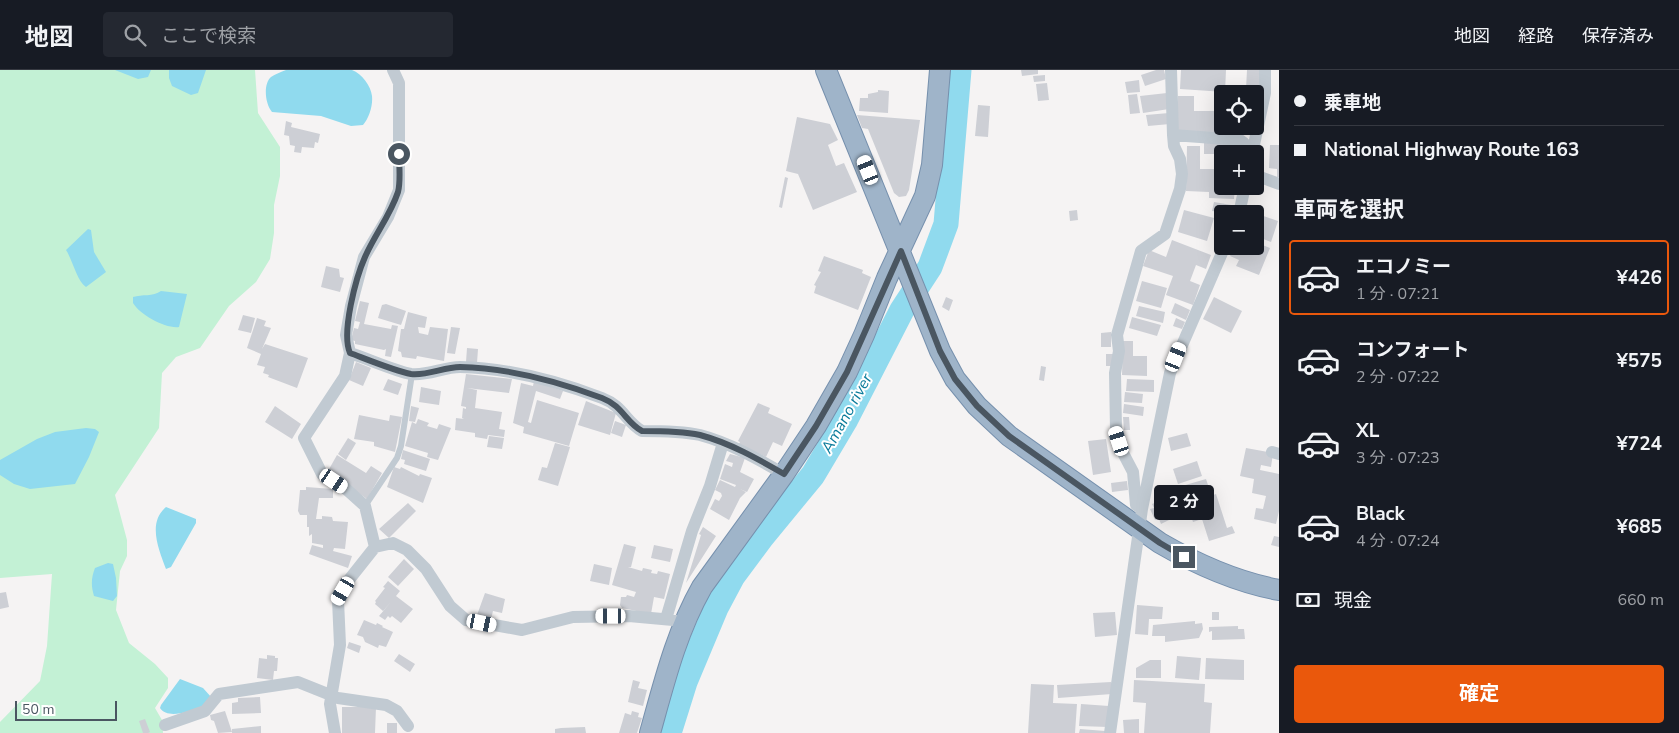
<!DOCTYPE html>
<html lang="ja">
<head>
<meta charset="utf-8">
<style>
  :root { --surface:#171b24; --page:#242831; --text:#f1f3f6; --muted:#9ea1a6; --line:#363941; --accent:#ea580c }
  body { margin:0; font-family:"Nunito Sans","Noto Sans JP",sans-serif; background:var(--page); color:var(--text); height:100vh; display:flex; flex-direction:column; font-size:19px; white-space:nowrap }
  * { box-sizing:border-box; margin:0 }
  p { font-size:16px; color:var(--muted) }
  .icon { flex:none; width:28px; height:28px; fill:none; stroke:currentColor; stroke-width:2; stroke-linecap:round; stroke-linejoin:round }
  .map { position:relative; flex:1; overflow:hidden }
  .panel { display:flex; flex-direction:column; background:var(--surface); width:400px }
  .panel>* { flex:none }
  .top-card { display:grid; align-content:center; height:110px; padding:0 15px; background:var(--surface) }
  .fabs { position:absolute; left:1214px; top:15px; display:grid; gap:10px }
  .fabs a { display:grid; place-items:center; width:50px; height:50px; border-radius:5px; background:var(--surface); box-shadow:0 5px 20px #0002; font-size:25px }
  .scale { position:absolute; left:15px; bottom:12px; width:102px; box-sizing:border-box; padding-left:5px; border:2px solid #4a5661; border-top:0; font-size:14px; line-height:18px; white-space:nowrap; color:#4a5661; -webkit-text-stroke:4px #fff; paint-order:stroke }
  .end { position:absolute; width:22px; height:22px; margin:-11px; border:6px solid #4a5661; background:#fff; box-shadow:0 0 0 2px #fff }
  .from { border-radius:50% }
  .bubble { position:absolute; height:35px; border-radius:5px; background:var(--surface); box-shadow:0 5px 20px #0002; font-size:16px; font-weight:700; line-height:35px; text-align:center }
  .car { position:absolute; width:15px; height:30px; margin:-15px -8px; border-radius:6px; box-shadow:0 0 4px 1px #0007; background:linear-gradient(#fff 24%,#345 0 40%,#fff 0 76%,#345 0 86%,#fff 0) }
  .top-card b { display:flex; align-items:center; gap:18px; height:48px; font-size:19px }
  .top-card b+b { border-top:1px solid var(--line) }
  .top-card i { width:12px; height:12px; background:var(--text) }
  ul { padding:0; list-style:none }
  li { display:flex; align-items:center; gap:15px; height:75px; margin:0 10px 8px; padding:0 5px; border:2px solid transparent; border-radius:5px }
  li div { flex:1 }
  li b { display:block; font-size:19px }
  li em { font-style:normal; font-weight:700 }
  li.active { border-color:var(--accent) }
  li>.icon { width:45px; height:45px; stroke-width:1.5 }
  h2 { padding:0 15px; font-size:22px; line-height:60px }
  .pay { display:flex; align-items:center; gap:12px; height:55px; padding:0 15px; font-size:19px }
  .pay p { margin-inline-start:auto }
  .button { display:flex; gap:10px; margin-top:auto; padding:10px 15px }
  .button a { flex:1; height:58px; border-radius:5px; background:var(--accent); color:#fff; font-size:20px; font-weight:700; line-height:58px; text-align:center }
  header { display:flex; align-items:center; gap:30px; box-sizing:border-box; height:70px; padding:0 25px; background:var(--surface); border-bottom:1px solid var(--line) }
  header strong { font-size:24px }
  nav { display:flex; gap:28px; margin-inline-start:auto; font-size:18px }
  .search { width:350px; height:45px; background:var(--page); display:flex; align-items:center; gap:12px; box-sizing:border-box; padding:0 18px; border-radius:5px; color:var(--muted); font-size:19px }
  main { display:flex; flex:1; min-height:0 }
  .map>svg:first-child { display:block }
  .green { fill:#c3f1d5 }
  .water { fill:#90daee }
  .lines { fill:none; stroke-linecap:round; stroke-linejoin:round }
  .river { stroke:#90daee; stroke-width:25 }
  .building { fill:#cdcfd5 }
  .trunk-casing { stroke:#7690ad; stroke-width:22 }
  .service { stroke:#c1cad2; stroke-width:6 }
  .minor { stroke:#c1cad2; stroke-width:12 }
  .trunk { stroke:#9fb4c9; stroke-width:20 }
  .route { stroke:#4a5661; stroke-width:6 }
  .labels { text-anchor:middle; stroke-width:4; stroke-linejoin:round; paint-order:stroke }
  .water-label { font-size:16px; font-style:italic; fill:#0c7c9b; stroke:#fff }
</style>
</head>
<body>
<header>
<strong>地図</strong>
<div class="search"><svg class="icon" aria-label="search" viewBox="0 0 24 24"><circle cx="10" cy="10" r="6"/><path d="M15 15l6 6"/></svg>ここで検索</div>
<nav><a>地図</a><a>経路</a><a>保存済み</a></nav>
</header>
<main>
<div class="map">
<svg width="1279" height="663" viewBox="0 0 1279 663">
  <rect width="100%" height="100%" fill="#f5f3f3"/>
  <path class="green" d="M0,0H255L258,43L280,77V106L274,135V163L270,189L256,212L229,236L200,278L176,287L162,303L159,358L115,425L127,470V486L120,501L116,540L129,573L155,594L168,608V618L155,638L162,650L163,663H0V652L40,611L47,576L52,504L0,508Z"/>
  <path class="water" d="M115,0H151L148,7L138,9Z
    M169,0H206L198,23L191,25L172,16L169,8Z
    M286,0C298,0 343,0 352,0C362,4 371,16 372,26C373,36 369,48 363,55L351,56L321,46L272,42C265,34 263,14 271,7C275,4 281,2 286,0Z
    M88,159L91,160L94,182L106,202L86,217C77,211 73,191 66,180Z
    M161,221L187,224L179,257C166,259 140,245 133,233V227C142,224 153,227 161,221Z
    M86,358L95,359L99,362L89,387L75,414L30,419L14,414L0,405V390L37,369L55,362Z
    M166,437L196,449V453L171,497L166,499C159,480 147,453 166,437Z
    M108,493L113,494L116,508L117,526L113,531L94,526C91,516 91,508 95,498Z
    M180,609L203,618L212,628C208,631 204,636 199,638C188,642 167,649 160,638L161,635Z"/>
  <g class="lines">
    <path class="river" d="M669,663L685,612L716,538L733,506L762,467L813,405L845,351L902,240L930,197L946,154L959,0"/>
  </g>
  <path class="building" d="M1021,0H1038V4L1022,6Z
    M1156,0H1164L1166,9L1145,16L1141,5Z
    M1181,0H1226L1225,22L1180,19Z
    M1247,0H1261L1260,20L1246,19Z
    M1045,5V11L1034,12L1033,6Z
    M1139,10L1140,22L1127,23L1125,12Z
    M1047,13L1049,30L1038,31L1036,14Z
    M878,20L889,21L888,43L859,41L860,28H868V24L878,22Z
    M1167,23L1169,39L1143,43L1140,26Z
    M1137,24L1140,43L1130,44L1128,25Z
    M1178,26H1194V41H1222V56H1245V64L1178,62Z
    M978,35L990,36L988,67L975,66Z
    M1169,43L1170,54L1148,56L1146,45Z
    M857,45L920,50L909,120L906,126L899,127L894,123L868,59L862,58Z
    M797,47L830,54L838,70L828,75L836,96L844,93L857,122L813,140L798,104L786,101Z
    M286,51L292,53L291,57L320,64L318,73L315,72L314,78L302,77L301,83L294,82L295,76L290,75L289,66L284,65Z
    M1204,72H1232V84H1204Z
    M1270,75H1279V107H1277V99L1269,98Z
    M1187,76H1200V99H1222V116H1235L1234,129L1209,128V122L1186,121Z
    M785,107L788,108L782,138L779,137Z
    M1214,132L1237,136L1235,144L1212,141Z
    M1077,140L1078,150L1070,151L1069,141Z
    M1184,140L1214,148L1207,171L1178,162Z
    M1255,143L1278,151L1271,172L1258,167L1260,159L1255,157Z
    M1172,170L1211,185L1206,199L1196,195L1190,211L1200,215L1193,235L1166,225L1173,206L1143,196L1149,180L1166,187Z
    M1255,172L1270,178L1259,205L1236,196L1239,190L1230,186L1235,176H1255Z
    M824,186L863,200L862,203L871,207L858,240L814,223L816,216L814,215L821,202L818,201Z
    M326,196L339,199L340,207L344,208L340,222L321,217Z
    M1142,211L1167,218L1161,238L1136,231Z
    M946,227L953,230L949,241L942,237Z
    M1214,227L1242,241L1231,263L1203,249Z
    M360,231L369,233L364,254L391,259L392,255L398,256L391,287L385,286L386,279L384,280L355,274V271L351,270L354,258L358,259L360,252L355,251Z
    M1175,233L1190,240L1186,250L1171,243Z
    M386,234L406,241L401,255L378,248L382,235Z
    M1139,236L1165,242L1163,253L1136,246Z
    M408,242L427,247L425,258L418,257L419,263L428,265L430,257L448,259L444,291L417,286L416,289L402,287L401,282L398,281L401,259H404Z
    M243,245L255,248L251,263L238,260Z
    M1132,247L1161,255L1157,266L1129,258Z
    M257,248L266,251L264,256L271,258L262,279L265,274L308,288L297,318L268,307L269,305L263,303L265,297L257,295L261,284L247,278Z
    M1176,248L1185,252L1182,259L1173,256Z
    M451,257L460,258L455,284L447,283Z
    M1111,262V277H1101V263Z
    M1123,271H1133V286H1147V306L1122,305Z
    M467,278L478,279L477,293L466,292Z
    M1106,284H1114V296H1106Z
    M356,292L371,298L363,316L349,310Z
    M1041,296L1046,297L1044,311L1039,310Z
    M466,304L512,309L509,323L467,318L477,320L475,338L502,342L499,359L505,360L504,367L488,365L487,369L475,367V363L455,360L456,348L464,349L462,348L463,338L466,339V337L461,336Z
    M388,309L402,314L398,325L383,320Z
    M1127,309L1154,310V322L1126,321Z
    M534,311L563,321L560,329L536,321L528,352L531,353L537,330L579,343L569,376L523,363L524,357L513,353L521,313L533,316Z
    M421,317L441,321L439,335L419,332Z
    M1125,322L1143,324L1142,333L1124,332Z
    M586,331L616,343L610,365L578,355Z
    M758,333L770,338L768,343L792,354L782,376L773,372L766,387L739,374L740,372L738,371Z
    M1124,334L1144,337L1143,346L1123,343Z
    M275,336L301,354L292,369L265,352Z
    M411,336L419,338L415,352L409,351Z
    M359,345L389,351L390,345L402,347L395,382L374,376V372L354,369Z
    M1123,347H1129L1130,360H1124Z
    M418,349L429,353L427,356L437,359L439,354L451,358L438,390L427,387L428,383L405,376L412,352L416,354Z
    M615,351L626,355L622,367L611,363Z
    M1187,363L1191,376L1171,381L1168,368Z
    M489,366L504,368L502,379L487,377Z
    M348,368L356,373L346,390L338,384Z
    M1106,369L1111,402L1093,405L1088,371Z
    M555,373L570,377L558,416L538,410L542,397L547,398Z
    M1246,378L1273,383L1271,397L1261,395L1260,400L1279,404V441L1276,454L1254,449L1256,438L1263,439L1266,426L1252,423L1254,409L1240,406Z
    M403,380L430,389L426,401L404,394L405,390L401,389Z
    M730,384L745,388L740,402L754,409L747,422L740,419L746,422L740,428L729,450L710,439L715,429L719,431L722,426L721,423L715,420L720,410L735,417L736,415L720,409L725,394L732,397L733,393L726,391Z
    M337,385L366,403L371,396L382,403L367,429L328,401Z
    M1197,391L1202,406L1178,414L1173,399Z
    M394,397L400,399L401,397L419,406L420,404L432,408L423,433L387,417Z
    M1206,409L1209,418L1185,426L1182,416Z
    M1127,411L1128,420L1112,422L1111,413Z
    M306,417L333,419V428H319L316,449H322V446L332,447L333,451L348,452L345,479L334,478L333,481L352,486L348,498L309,484L312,475L323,478V475L312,473V464L309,466V457H307V445H300L298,441L300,420H306Z
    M1216,424L1227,458L1232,456L1235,463L1209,471L1202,449L1193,452L1189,440L1197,438L1195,431Z
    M1164,429L1173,448L1161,454L1159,449L1155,450L1150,439L1154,438L1152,434Z
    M408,433L416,441L389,468L379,459Z
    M703,457L716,466L686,513L701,465L699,464Z
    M1274,466L1279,467V477L1271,475Z
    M624,474L636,477L631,497H628L642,501L643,498L652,500L651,503L657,504L658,501L670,504L664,529L654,527L651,544L622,538L620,535L621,527H626L627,525L634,527L636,522L612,515Z
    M654,475L673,479L670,492L651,488Z
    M404,489L414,499L398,516L388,507Z
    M594,494L612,498L609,515L590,511Z
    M388,511L400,521L396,526L413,539L401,553L392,546L390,548L388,546L385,550L379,546L391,532L383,541L375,534L376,532L375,531L385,518L383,517Z
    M6,522L9,537L0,539V523Z
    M485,523L505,529L502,543L493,541L491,549L477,545Z
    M1137,535L1163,537L1162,549H1149L1148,565L1135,564Z
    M1115,542L1117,565L1095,567L1093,543Z
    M1212,542H1219V550H1212Z
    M364,550L376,555L377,553L383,556L382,557L393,562L386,577L379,575L378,578L365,572L363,567L357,565Z
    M1195,551V554L1202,553L1203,559L1199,568L1165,572V566H1152L1153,555Z
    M1238,556V559H1244L1245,569L1212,570V561L1209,562V557Z
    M349,572L361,576L359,583L347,578Z
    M399,584L415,594L410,602L394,591Z
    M267,585L275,586V588H278L277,601H274L273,610L257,608L259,588L267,589Z
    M1177,586L1201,588L1199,610L1175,608Z
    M1206,588L1244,590V610L1205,609Z
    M1150,590H1161V608H1136V598Z
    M633,610L640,612L638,618L647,620L643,636L628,632Z
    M1134,610L1205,614L1204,632L1212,633L1210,663H1144L1146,633L1133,632Z
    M1111,612L1112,624L1058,628L1057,615Z
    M1031,614L1054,615L1053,633L1077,634L1075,663H1028Z
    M260,627L261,643L232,644V633L238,632V628Z
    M1081,634L1109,636L1108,657L1079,656Z
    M342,637H376L375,663H342Z
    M225,641L232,662L218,663L214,651L211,650L210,645Z
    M632,641L639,643L638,647L642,648L637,663H619L625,643L631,645Z
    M145,649L150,662L148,663H143L139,651Z
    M1139,649V663H1124L1123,650Z
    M387,653H397V663H387Z
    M261,656V663H232V659Z
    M585,657L586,663H555V659L561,658Z
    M1080,659L1105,661V663H1079Z"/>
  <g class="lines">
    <defs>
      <path id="trunk" d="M826,0L940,281L955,309L977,336L1009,366L1160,473C1198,495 1236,512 1279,520
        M650,663C664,613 676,563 702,517L784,404L816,356L847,302L864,265L887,208L925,126L932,95L940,0"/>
    </defs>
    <use href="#trunk" class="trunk-casing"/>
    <path class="service" d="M365,436L397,388L401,376L412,304"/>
    <path class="minor" d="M1173,65L1240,70L1244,73V84
      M1252,84L1265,23V0
      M1255,105L1279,114
      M1239,144L1245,116
      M350,283C366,288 395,301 411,304C427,306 444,297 460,297C508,298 557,311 602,328C623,336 626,352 642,361C661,361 681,361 700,365C730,373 758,389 784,404
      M1272,382L1279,384
      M1142,439L1136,435L1133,402L1122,381L1116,360L1115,303L1119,281L1117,265L1141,181L1165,164L1180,119L1182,104L1180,89L1174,76L1173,65L1171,0
      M375,477L365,436L345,418L322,404L304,368L345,306L350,283L346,265L351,236L364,187L388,147L399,120V13L393,0
      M666,549L692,461L710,416L723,373
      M165,655L205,641L219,624L298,612L338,628L386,635L397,641L408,656
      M335,663L330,634L340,575L338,530L348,511L375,477L393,473L407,480L426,499L450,536L466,550L522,560L573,547L629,546L684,551
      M1110,663L1142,439L1170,303L1225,176"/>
    <use href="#trunk" class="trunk"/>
  </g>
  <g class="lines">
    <path class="route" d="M399,84C399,96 401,111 398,122C390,146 375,164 365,187C356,207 341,263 350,283C366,289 395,301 411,304C427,306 444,297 460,297C508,298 557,311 602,328C623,336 626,353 642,361C661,361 681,361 700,365C730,373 758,389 784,404L816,356L847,302L901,181L940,281L955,309L977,336L1009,366L1160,473L1184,487"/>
  </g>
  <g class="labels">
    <g class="water-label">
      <text transform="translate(846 343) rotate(-61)" y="6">Amano river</text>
    </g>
  </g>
</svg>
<div class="fabs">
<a><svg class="icon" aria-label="locate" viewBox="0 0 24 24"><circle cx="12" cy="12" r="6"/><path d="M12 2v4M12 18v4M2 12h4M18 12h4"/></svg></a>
<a>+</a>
<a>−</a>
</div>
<div class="scale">50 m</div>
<i class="end from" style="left:399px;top:84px"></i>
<i class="end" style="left:1184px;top:487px"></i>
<div class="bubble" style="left:1154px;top:415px;width:60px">2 分</div>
<i class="car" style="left:868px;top:100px;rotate:338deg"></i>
<i class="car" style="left:1176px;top:287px;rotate:22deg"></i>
<i class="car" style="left:1119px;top:371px;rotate:342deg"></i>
<i class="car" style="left:334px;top:411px;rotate:124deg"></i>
<i class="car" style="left:343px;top:521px;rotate:210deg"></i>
<i class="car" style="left:611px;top:546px;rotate:270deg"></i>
<i class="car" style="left:482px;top:553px;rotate:102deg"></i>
</div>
<section class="panel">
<div class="top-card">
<b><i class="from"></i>乗車地</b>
<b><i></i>National Highway Route 163</b>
</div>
<h2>車両を選択</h2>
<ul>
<li class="active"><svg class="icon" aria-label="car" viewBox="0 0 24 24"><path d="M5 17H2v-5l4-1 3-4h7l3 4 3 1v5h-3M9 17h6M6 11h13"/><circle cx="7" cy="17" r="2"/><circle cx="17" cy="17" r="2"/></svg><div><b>エコノミー</b><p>1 分 · 07:21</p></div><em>¥426</em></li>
<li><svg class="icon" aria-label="car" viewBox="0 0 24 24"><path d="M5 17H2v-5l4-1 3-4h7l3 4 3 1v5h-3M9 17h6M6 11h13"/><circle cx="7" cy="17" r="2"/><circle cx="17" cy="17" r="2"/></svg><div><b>コンフォート</b><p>2 分 · 07:22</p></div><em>¥575</em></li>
<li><svg class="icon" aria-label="car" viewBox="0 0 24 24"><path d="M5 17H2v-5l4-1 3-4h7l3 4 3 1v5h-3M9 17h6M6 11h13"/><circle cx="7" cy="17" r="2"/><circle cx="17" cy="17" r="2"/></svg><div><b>XL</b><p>3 分 · 07:23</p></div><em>¥724</em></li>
<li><svg class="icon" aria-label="car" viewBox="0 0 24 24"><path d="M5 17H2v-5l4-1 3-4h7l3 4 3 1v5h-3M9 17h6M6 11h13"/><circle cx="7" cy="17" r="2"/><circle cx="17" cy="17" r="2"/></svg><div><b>Black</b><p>4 分 · 07:24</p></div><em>¥685</em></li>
</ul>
<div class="pay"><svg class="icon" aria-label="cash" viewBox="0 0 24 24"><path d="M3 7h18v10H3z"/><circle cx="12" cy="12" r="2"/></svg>現金<p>660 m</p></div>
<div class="button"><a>確定</a></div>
</section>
</main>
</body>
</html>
